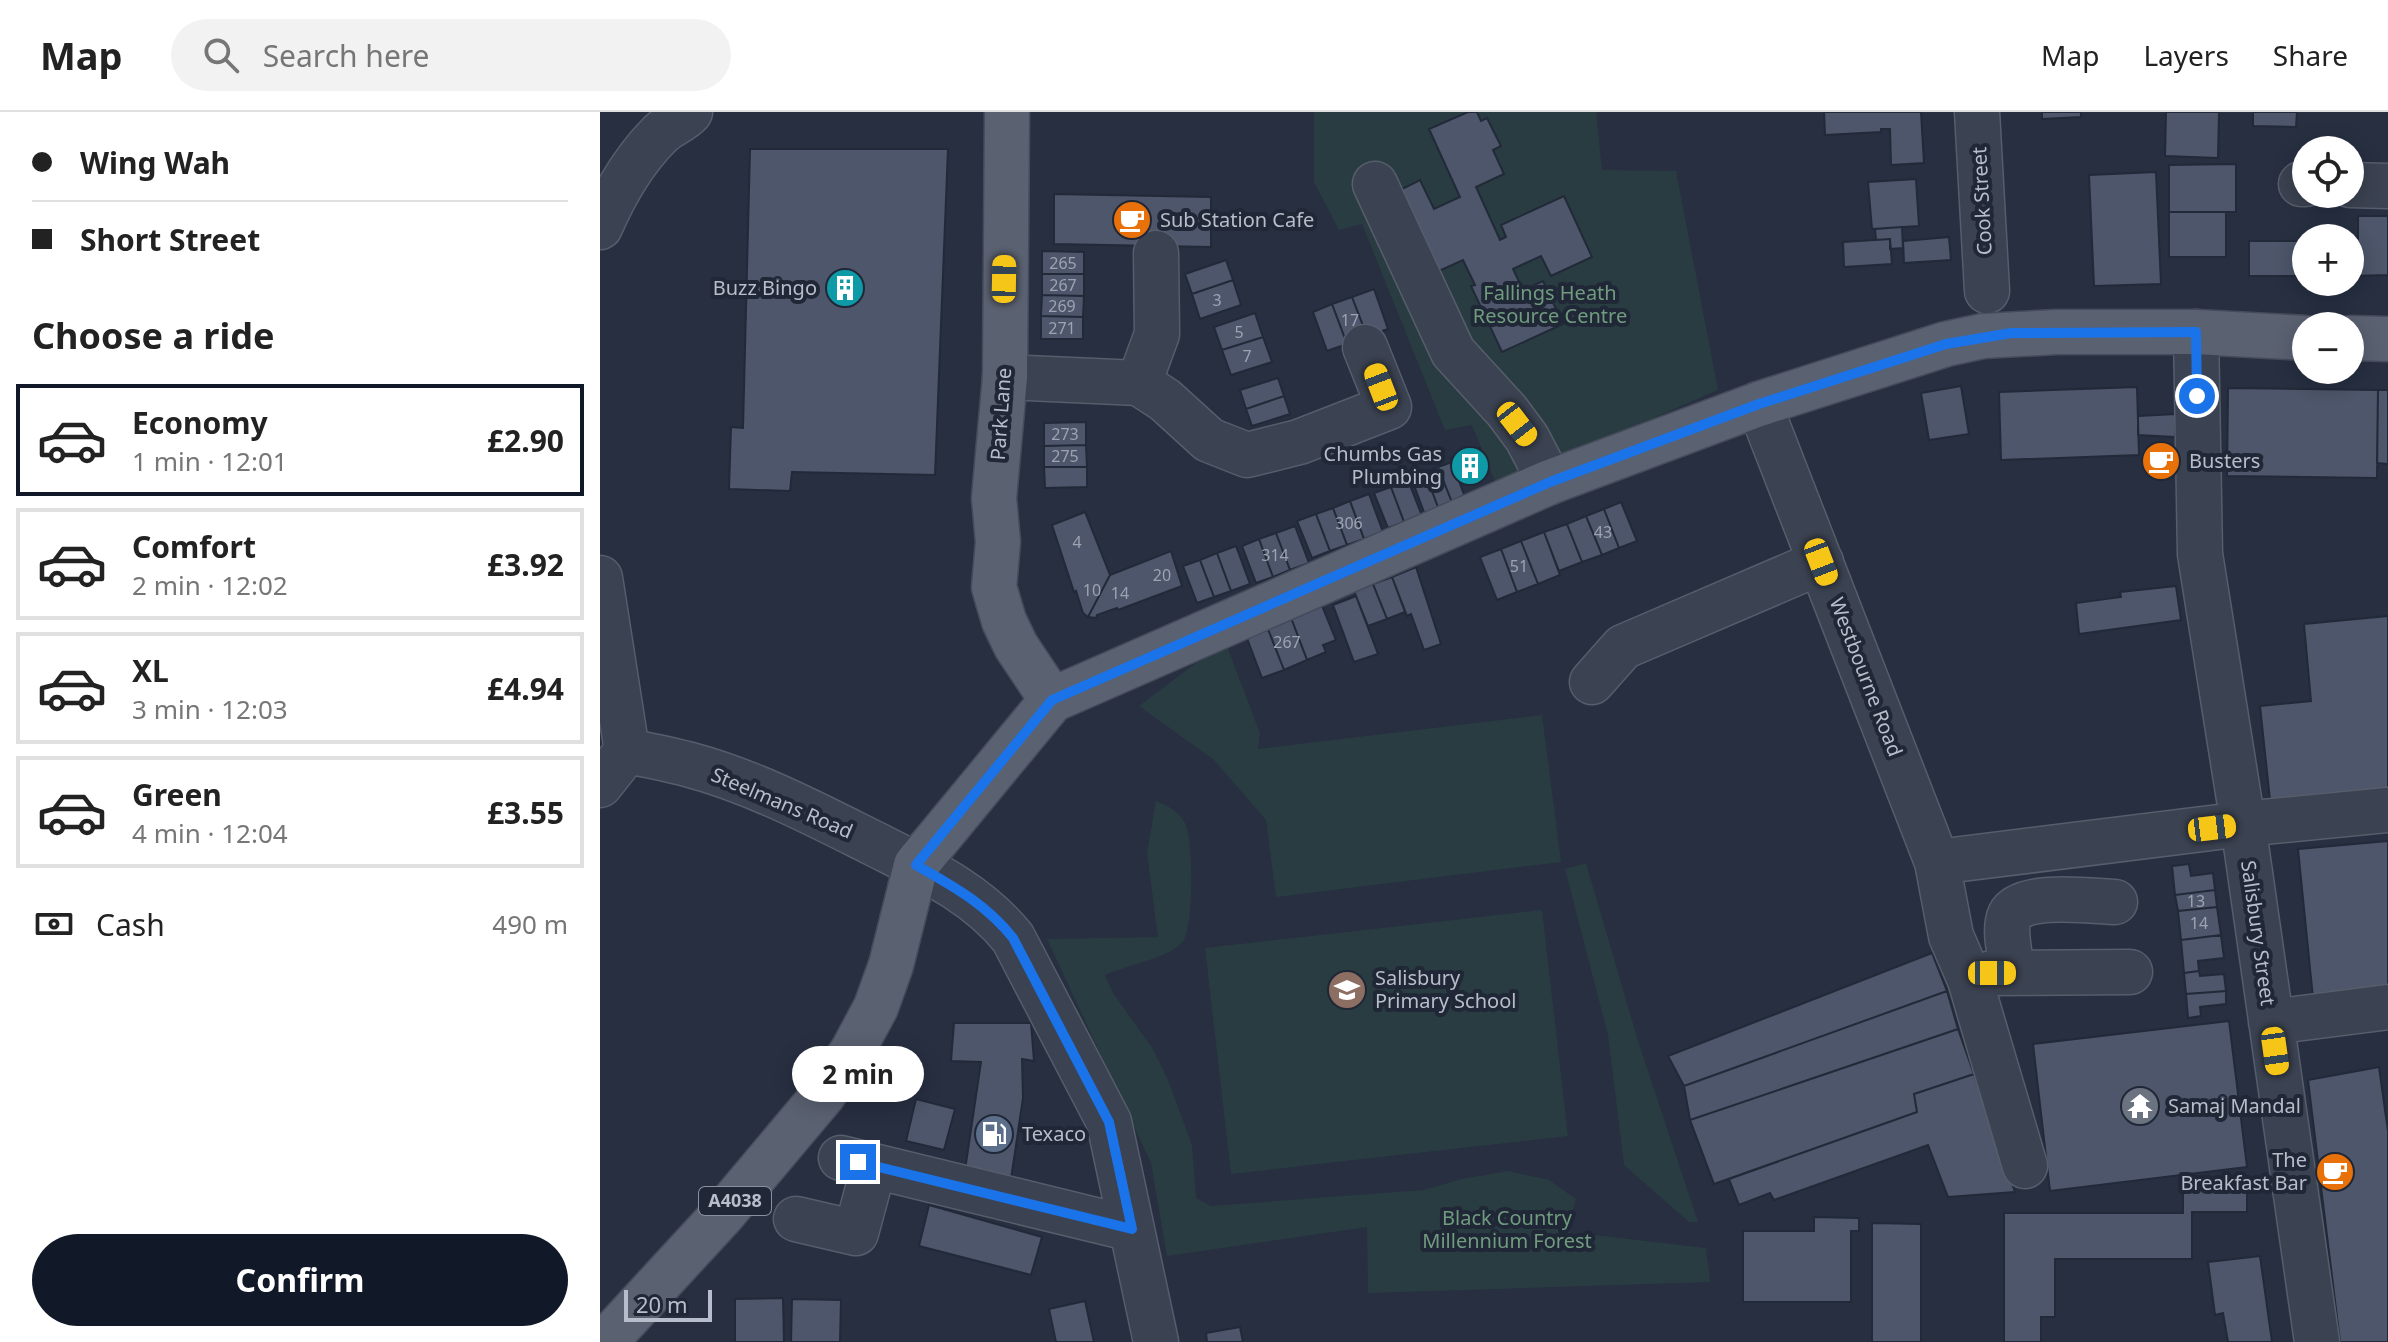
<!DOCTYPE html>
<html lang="en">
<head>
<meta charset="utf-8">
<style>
  :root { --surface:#fff; --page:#f2f2f2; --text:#222; --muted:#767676; --line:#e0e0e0; --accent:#111827 }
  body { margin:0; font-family:"Noto Sans",sans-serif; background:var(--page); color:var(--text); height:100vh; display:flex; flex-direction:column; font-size:30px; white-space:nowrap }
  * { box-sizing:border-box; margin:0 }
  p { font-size:26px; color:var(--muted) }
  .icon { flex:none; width:44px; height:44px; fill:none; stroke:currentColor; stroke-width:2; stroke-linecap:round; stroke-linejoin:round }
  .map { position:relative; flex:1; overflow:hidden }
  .side { display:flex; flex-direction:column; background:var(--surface); width:600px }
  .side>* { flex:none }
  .banner { display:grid; align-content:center; height:176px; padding:0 32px; background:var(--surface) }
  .controls { position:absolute; left:1692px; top:24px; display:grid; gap:16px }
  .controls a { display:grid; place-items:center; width:72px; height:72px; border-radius:50%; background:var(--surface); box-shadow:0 4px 20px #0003; font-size:40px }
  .scale { position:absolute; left:24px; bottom:20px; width:88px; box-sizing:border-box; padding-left:8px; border:4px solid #b8bdcb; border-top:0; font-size:22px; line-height:28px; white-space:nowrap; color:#b8bdcb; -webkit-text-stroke:6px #202736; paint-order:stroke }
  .end { position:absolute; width:36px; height:36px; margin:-18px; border:10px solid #1a73e8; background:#fff; box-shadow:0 0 0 4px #fff }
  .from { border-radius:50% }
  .bubble { position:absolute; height:56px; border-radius:28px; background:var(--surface); box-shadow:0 4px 20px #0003; font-size:26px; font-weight:700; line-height:56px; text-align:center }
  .car { position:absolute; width:24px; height:48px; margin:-24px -12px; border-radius:10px; box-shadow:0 0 6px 2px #0007; background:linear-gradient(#f5c518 24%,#345 0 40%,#f5c518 0 76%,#345 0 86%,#f5c518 0) }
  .banner b { display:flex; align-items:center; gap:28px; height:76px; font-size:30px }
  .banner b+b { border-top:2px solid var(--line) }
  .banner i { width:20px; height:20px; background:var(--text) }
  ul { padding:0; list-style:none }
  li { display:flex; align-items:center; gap:24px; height:112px; margin:0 16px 12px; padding:0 16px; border:4px solid var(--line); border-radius:0px }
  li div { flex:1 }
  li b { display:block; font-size:30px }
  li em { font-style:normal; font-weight:700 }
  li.active { border-color:var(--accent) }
  li>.icon { width:72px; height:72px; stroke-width:1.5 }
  h2 { padding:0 32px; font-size:36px; line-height:96px }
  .pay { display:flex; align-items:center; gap:20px; height:88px; padding:0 32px; font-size:30px }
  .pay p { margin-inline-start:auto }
  .primary-button { display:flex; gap:16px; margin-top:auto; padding:16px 32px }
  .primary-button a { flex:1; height:92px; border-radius:48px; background:var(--accent); color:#fff; font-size:32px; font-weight:700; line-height:92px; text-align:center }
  header { display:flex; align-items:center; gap:48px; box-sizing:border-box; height:112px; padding:0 40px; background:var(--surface); border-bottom:2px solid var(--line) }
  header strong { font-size:38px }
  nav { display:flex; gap:44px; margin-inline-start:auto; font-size:28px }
  .search { width:560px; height:72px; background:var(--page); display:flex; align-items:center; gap:20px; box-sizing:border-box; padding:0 28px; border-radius:44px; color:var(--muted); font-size:30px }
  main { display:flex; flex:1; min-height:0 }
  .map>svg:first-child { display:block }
  .green { fill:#293c42 }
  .building { fill:#4d566a; stroke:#222938; stroke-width:2 }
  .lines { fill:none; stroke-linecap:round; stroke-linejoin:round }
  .minor-casing { stroke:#565d6b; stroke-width:47 }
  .major-casing { stroke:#454b5a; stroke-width:47 }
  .minor { stroke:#3b4251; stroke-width:44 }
  .major { stroke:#5a6171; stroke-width:44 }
  .route { stroke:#1a73e8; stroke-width:10 }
  .labels { text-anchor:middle; stroke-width:8; stroke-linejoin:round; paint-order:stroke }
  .number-label { font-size:16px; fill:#9da3b3 }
  .shield { fill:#202736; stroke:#8a909e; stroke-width:2 }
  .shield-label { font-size:18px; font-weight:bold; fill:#b8bdcb }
  .street-label { font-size:20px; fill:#b8bdcb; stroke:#202736 }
  .poi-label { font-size:20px; fill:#b8bdcb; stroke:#202736; text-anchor:start }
  .park-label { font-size:20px; fill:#709b7f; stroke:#202736 }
</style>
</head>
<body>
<header>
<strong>Map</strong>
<div class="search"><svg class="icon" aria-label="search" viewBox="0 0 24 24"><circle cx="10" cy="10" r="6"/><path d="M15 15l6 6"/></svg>Search here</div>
<nav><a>Map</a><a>Layers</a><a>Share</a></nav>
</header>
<main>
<section class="side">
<div class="banner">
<b><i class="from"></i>Wing Wah</b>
<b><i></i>Short Street</b>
</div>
<h2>Choose a ride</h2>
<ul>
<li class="active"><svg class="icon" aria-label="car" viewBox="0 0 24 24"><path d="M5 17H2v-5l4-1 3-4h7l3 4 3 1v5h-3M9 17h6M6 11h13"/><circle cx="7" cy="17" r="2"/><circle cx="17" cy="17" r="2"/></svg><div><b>Economy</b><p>1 min · 12:01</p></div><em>£2.90</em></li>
<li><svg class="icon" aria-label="car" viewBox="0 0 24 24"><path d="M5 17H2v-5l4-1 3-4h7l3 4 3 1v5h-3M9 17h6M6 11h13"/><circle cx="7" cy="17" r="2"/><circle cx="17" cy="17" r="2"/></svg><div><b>Comfort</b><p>2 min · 12:02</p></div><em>£3.92</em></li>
<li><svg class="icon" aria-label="car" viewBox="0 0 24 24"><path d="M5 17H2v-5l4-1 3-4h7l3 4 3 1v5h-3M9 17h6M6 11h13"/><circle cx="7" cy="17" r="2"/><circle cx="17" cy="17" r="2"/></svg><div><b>XL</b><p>3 min · 12:03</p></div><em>£4.94</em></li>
<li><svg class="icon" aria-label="car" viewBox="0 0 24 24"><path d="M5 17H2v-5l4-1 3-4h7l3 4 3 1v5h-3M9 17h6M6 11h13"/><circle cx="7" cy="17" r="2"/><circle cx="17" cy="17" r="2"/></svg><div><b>Green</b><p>4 min · 12:04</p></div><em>£3.55</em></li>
</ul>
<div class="pay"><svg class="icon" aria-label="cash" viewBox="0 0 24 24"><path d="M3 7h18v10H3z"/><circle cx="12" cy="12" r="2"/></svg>Cash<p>490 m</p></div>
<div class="primary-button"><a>Confirm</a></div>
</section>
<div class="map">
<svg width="1788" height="1230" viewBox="0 0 1788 1230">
  <rect width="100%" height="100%" fill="#272f41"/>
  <path class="green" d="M714,0H996L1002,58L1076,59L1118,278L897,374L872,313L845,318L762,112L739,118L714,70Z
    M625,529L660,621L658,637L942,603L961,750L676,785L666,708L614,648L539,594Z
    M556,689C569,694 578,699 585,711C594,728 593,812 584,828C574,845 524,854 505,863L513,881L553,937L568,968L592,1033L596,1086L611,1094L823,1078L862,1067L908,1059L949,1068L976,1087L969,1108L971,1124L994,1123L1106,1136L1110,1170L768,1181L767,1115L567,1144L551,1051L447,827L558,825L547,741Z
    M986,751L1038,929L1098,1110H1089L1024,1053L1008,923L965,757Z
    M942,798L968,1024L631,1062L605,836Z"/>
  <path class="building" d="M868,0H877L881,9L887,6L901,34L893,38L904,62L876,75L900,128L906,125L901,113L964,84L992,145L951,164L941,144L913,157L923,178L943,169L963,212L902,240L871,174L875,173L863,148L830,163L792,82L820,68L834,97L860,85L829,17Z
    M1224,0H1321L1324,51L1291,53L1290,17H1281V20L1225,23Z
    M1442,0H1481V5L1442,7Z
    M1566,0H1619L1618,46L1565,44Z
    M1653,0H1697L1696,15L1653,14Z
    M150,37H348L335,363L192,360L190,379L129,377L131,315L143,316Z
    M1636,52V100H1569V53Z
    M1556,60L1561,172L1494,174L1489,63Z
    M1316,67L1319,114L1272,117L1268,70Z
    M454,82L611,85V135L454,132Z
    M1569,100H1626V145H1569Z
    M1758,104H1788V163L1750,164V128H1758Z
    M1302,115L1303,136L1290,137V127L1276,128L1275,117Z
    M1349,125L1351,148L1304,151L1303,129Z
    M1290,127L1292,152L1244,155L1243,130Z
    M1649,129H1706V164H1649Z
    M442,139L484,140V162H442Z
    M626,148L633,168L592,182L585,162Z
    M442,162H484V184L442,183Z
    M633,168L641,193L600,207L592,182Z
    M774,177L788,217L767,224L752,185Z
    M442,183L484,184L483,205L441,204Z
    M752,185L767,224L747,232L732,192Z
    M732,192L747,232L727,239L713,200Z
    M655,201L663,225L622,238L614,215Z
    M441,204L483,205V227H441Z
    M663,225L672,250L631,263L622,238Z
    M678,266L684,284L646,297L640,278Z
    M1361,274L1369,322L1329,328L1321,281Z
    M1537,275L1539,343L1401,348L1399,280Z
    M1628,276L1778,278L1777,366L1627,364Z
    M1778,278H1788V352L1777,351Z
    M684,284L690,302L652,314L646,297Z
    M1576,302L1575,325L1538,323V304Z
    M486,310V333L444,334V311Z
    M486,333L487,355H444V334Z
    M880,336L888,359L859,369L851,346Z
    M852,350L866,388L853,393L838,355Z
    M444,355H487V375L445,376Z
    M838,355L853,393L839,398L825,360Z
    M825,360L839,398L825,403L811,365Z
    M808,368L822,404L804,410L791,375Z
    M791,375L804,410L788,416L774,381Z
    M769,382L783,420L764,427L750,389Z
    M750,389L764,427L747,433L733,396Z
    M1021,390L1037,429L1019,436L1004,397Z
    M733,396L747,433L730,439L716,402Z
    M1004,397L1019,436L1002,443L986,404Z
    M485,400L510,463L488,505L483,501L476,479L474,480L452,413Z
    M716,402L730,439L712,446L697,409Z
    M986,404L1002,443L982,450L967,412Z
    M967,412L982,450L959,459L944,420Z
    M695,414L709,451L690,458L676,421Z
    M944,420L960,463L938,472L921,429Z
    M676,421L690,458L673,465L659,427Z
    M659,427L673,465L656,471L642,434Z
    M921,429L938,472L917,480L901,437Z
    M636,434L650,472L631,479L617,441Z
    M901,437L917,480L897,488L880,445Z
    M571,439L582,474L518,498L517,496L497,503L496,506L488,505L510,463Z
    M617,441L631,479L614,485L600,448Z
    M600,448L614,485L597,491L583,454Z
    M816,455L841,532L824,538L811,502L807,504L792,465Z
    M792,465L805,500L787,507L773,472Z
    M773,472L787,507L768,514L754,479Z
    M1576,474L1581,508L1479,522L1476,491L1521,485L1520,480Z
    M756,484L778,542L754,550L733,493Z
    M721,491L736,528L723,533L726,540L707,548L690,503Z
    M690,503L707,548L684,558L666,512Z
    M1788,504V696L1672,707L1660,594L1711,589L1704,512Z
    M666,512L684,558L662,566L645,521Z
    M1788,729V879L1713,886L1698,737Z
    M1589,752L1591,764L1613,761L1615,778L1575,783L1572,754Z
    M1615,778L1617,795L1578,799L1575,783Z
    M1617,795L1621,823L1581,828L1578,799Z
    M1621,823L1624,846L1598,849L1599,859L1584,861L1581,828Z
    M1332,841L1347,879L1084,974L1068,944Z
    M1599,859L1600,864L1624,862L1626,879L1586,882L1584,861Z
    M1347,879L1358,917L1090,1008L1084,974Z
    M1626,879V892L1600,895L1601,904L1588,906L1586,882Z
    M1629,909L1647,1055L1450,1079L1433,932Z
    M354,911H431L434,949L422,947L423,986L411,1067L365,1058L381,950L351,949Z
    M1358,917L1374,962L1314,982L1317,1000L1114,1072L1090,1008Z
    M1779,955L1788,1019V1230H1740L1708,968Z
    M1374,962L1415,1080L1348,1085L1328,1033L1174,1088L1170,1081L1139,1093L1129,1067L1317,1000L1314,982Z
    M316,987L355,997L344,1038L306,1029Z
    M1583,1066H1647V1100H1592V1147H1455V1205H1441V1230H1404V1101H1583Z
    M329,1093L442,1125L431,1163L319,1134Z
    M1214,1105L1259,1106V1119H1251V1190H1143V1119H1214Z
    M1272,1111L1321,1112V1230H1272Z
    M1660,1144L1672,1230H1628L1623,1201L1615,1203L1608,1150Z
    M183,1186L184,1230H135V1187Z
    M192,1187L241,1188L240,1230H191Z
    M485,1189L494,1230H456L449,1197Z
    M640,1215L643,1230H607L606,1221Z"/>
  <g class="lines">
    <defs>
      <path id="minor" d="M1377,0L1387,179
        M775,72L853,240L907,299L927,326L950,370
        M1701,72H1706
        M1750,73L1788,74
        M0,115C14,83 34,48 59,23C68,13 81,10 90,0
        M1596,220L1600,442L1643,712L1717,1230
        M405,265L539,271L565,288L609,328L647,343L699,330L789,295L765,235
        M539,271L557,222L556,141
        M1159,292L1337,750L1643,712L1788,698
        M0,466L27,639
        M992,570L1023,535L1221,450
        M27,639C47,643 68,647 87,652C152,669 213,701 273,731C324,757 376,780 413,826L509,1010L556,1230
        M0,673L27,639
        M1337,750L1351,824L1370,868
        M1412,861C1411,844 1403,818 1410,803C1421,780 1492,789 1515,790
        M1671,910L1788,895
        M241,1046L532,1117
        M1425,1054L1370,868L1392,861L1530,860
        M196,1107L256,1121L274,1054"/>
      <path id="major" d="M407,0L405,265L394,386L398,430L394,475L404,509L416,534L452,588
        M1750,226L1788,227
        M5,1230L123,1102L223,983L253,938L276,895L291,853L316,753L452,588L950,370L1159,292L1346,232L1383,224L1457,220H1596L1706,226"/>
    </defs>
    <use href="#minor" class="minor-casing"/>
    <use href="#major" class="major-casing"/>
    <use href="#minor" class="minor"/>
    <use href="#major" class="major"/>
  </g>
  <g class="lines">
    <path class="route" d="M258,1050L532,1117L509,1010L413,826C386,792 353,774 316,753L452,588L950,370L1159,292L1346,232L1411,221L1596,220L1597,284"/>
  </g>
  <defs>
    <symbol id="cafe-disc" viewBox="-11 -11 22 22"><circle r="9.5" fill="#e8710a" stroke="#202736"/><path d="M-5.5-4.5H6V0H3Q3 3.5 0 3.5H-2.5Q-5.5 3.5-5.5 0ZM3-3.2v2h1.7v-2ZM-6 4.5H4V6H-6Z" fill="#fff"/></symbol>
    <symbol id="building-disc" viewBox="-11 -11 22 22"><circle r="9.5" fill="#0f9aa8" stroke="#202736"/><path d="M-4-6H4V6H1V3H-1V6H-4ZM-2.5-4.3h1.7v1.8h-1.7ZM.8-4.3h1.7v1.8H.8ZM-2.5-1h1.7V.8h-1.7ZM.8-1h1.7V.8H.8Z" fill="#fff"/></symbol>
    <symbol id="school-disc" viewBox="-11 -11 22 22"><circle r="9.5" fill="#8d6e63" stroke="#202736"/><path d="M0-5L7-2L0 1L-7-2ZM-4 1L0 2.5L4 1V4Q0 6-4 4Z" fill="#fff"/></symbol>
    <symbol id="temple-disc" viewBox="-11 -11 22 22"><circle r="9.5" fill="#6b7280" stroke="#202736"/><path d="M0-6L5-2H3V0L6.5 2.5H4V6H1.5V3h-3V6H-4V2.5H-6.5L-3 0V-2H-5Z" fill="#fff"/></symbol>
    <symbol id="fuel-disc" viewBox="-11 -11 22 22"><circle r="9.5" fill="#5c6f8a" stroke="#202736"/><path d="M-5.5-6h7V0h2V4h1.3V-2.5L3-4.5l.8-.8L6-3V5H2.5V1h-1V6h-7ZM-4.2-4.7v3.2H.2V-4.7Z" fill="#fff"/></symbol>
  </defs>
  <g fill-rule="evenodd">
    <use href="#cafe-disc" x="510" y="86" width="44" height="44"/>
    <use href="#building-disc" x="223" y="154" width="44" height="44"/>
    <use href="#cafe-disc" x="1539" y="327" width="44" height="44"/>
    <use href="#building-disc" x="848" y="332" width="44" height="44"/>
    <use href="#school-disc" x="725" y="856" width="44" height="44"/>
    <use href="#temple-disc" x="1518" y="972" width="44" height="44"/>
    <use href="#fuel-disc" x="372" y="1000" width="44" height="44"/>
    <use href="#cafe-disc" x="1713" y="1038" width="44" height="44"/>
  </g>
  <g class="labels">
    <g class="number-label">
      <text x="463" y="157">265</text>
      <text x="463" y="179">267</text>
      <text x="617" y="194">3</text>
      <text x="462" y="200">269</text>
      <text x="750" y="214">17</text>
      <text x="462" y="222">271</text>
      <text x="639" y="226">5</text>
      <text x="647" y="250">7</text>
      <text x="465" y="328">273</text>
      <text x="465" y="350">275</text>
      <text x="749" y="417">306</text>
      <text x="1003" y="426">43</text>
      <text x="477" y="436">4</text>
      <text x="675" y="449">314</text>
      <text x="919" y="460">51</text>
      <text x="562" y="469">20</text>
      <text x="492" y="484">10</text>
      <text x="520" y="487">14</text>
      <text x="687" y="536">267</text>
      <text x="1596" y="795">13</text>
      <text x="1599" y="817">14</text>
    </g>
    <rect class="shield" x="99" y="1075" width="72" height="28" rx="6"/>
    <g class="shield-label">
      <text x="135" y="1095">A4038</text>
    </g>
    <g class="street-label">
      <text transform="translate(1382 89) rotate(-93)" y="7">Cook Street</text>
      <text transform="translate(401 302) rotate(-86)" y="7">Park Lane</text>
      <text transform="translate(1266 565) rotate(69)" y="7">Westbourne Road</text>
      <text transform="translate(182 691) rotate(23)" y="7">Steelmans Road</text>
      <text transform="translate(1658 821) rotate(82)" y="7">Salisbury Street</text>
    </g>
    <g class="poi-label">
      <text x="560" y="115">Sub Station Cafe</text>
      <text x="217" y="183" text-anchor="end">Buzz Bingo</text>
      <text x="842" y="349" text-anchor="end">Chumbs Gas<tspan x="842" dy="23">Plumbing</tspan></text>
      <text x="1589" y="356">Busters</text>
      <text x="775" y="873">Salisbury<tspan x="775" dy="23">Primary School</tspan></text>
      <text x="1568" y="1001">Samaj Mandal</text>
      <text x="422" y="1029">Texaco</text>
      <text x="1707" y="1055" text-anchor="end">The<tspan x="1707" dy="23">Breakfast Bar</tspan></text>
    </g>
    <g class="park-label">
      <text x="950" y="188">Fallings Heath<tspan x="950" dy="23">Resource Centre</tspan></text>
      <text x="907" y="1113">Black Country<tspan x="907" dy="23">Millennium Forest</tspan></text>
    </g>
  </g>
</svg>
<div class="controls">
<a><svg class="icon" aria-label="locate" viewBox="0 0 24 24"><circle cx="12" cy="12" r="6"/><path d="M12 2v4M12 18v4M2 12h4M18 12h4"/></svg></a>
<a>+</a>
<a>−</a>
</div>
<div class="scale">20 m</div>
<i class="end from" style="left:1597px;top:284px"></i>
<i class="end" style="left:258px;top:1050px"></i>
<div class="bubble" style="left:192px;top:934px;width:132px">2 min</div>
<i class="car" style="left:404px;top:167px;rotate:1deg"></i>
<i class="car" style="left:781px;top:275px;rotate:339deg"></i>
<i class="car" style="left:917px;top:312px;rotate:142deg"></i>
<i class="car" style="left:1221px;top:450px;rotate:159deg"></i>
<i class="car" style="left:1612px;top:716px;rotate:83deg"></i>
<i class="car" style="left:1392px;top:861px;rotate:90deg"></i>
<i class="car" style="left:1675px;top:939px;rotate:172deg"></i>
</div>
</main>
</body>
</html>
